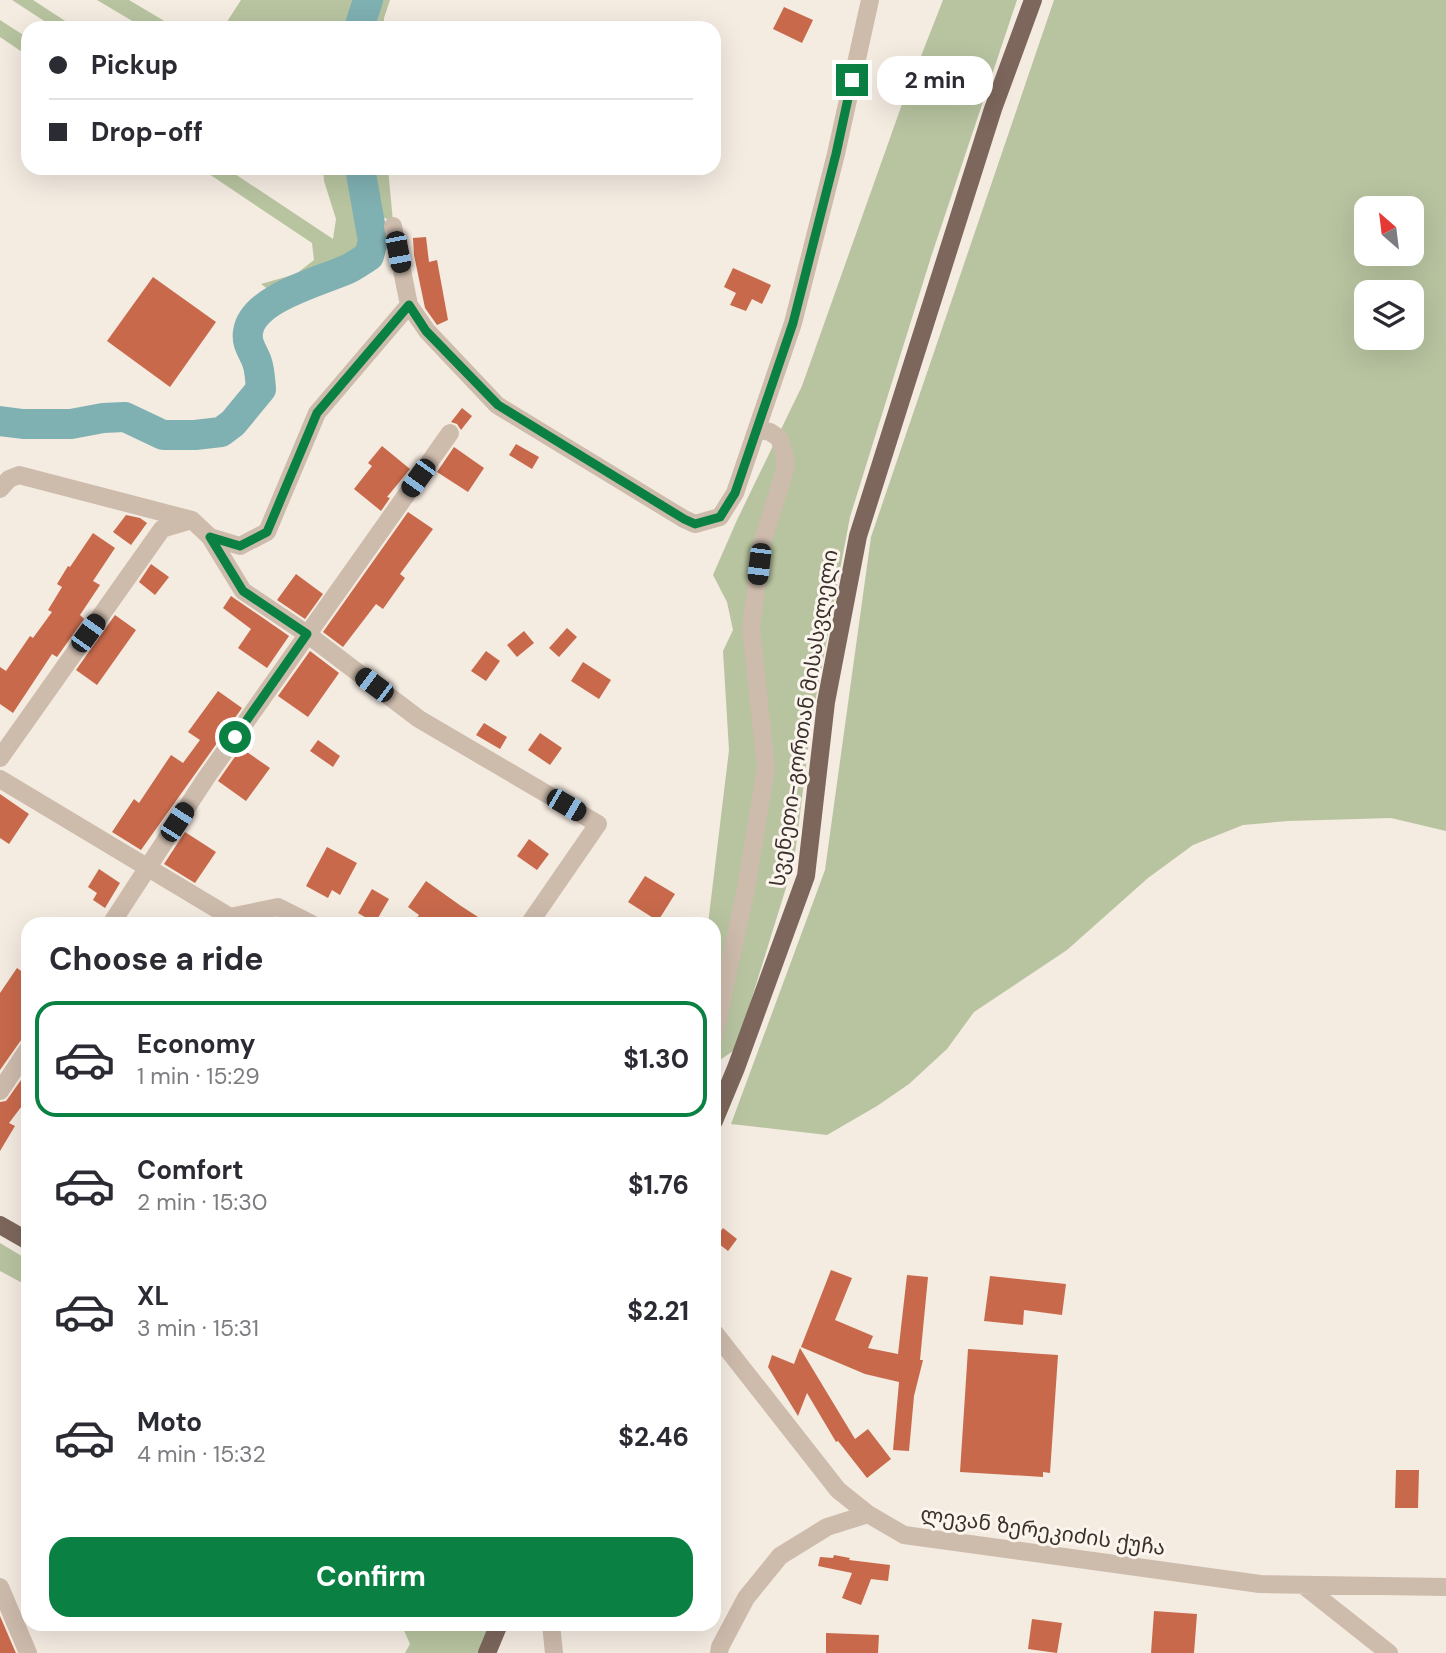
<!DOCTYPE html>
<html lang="en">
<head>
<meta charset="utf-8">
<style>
  :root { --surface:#fff; --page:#f2f2f3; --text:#2b2b33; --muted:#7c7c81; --line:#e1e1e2; --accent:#0b8043 }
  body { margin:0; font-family:"DM Sans","Noto Sans Georgian",sans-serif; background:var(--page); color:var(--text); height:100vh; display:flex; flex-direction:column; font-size:26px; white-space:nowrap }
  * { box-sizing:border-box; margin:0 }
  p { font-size:23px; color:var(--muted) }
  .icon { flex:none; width:38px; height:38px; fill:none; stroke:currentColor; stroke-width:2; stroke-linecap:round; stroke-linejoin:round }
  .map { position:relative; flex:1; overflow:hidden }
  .side { position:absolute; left:21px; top:917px; width:700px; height:714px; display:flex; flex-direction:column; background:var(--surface); border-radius:21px; box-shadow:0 7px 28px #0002 }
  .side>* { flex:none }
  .top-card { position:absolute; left:21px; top:21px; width:700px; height:154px; border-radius:21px; box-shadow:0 7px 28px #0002; display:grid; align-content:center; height:154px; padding:0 28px; background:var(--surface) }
  .needle { width:46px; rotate:332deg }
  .tools { position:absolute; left:1354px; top:196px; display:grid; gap:14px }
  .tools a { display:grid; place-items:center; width:70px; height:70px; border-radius:14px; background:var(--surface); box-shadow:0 7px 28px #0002; font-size:35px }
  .end { position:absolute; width:32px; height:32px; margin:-16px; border:9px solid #0b8043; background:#fff; box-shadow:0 0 0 4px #fff }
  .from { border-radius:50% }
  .bubble { position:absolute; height:49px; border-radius:21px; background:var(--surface); box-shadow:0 7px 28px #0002; font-size:23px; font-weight:700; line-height:49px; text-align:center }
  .car { position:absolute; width:21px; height:42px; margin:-21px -10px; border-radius:9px; box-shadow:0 0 5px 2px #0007; background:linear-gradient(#222 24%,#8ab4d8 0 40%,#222 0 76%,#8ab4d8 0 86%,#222 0) }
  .top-card b { display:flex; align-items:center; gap:24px; height:66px; font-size:26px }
  .top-card b+b { border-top:2px solid var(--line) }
  .top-card i { width:18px; height:18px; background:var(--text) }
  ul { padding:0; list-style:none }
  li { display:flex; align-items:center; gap:21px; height:116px; margin:0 14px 10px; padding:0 14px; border:4px solid transparent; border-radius:21px }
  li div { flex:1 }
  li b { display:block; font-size:26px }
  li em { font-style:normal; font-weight:700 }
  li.current { border-color:var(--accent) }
  li>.icon { width:63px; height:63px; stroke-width:1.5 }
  h2 { padding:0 28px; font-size:32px; line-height:84px }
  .action { display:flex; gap:14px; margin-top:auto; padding:14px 28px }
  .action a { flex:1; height:80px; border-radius:21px; background:var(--accent); color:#fff; font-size:28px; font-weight:700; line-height:80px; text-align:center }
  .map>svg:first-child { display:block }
  .green { fill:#b8c4a0; fill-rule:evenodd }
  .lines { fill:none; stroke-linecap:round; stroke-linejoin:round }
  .river { stroke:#7fb0b2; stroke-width:30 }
  .building { fill:#c8694b }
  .minor { stroke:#cdbbac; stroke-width:18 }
  .major { stroke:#7d675c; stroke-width:18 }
  .route { stroke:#0b8043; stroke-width:9 }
  .labels { text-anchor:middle; stroke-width:6; stroke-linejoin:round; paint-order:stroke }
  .street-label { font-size:21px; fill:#3b302b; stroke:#fbf5ee }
</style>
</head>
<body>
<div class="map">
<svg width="1446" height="1653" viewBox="0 0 1446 1653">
  <rect width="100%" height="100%" fill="#f4ebe1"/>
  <path class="green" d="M12,0H33L76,28H55Z
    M97,0H129L176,28H144Z
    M241,0H390L384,18V28H223Z
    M943,0H1017L931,257L850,517L812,718L794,862L736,1049L714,1064V924H708L729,750L723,651L733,630L727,602L713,575L737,520L802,386L901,107Z
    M1054,0H1446V831L1391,818L1288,821L1243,825L1193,845L1148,878L1067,950L974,1012L947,1049L909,1084L877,1106L827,1135L731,1124L825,870L871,537ZM1367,208H1412V254H1367ZM1412,292V338H1367V292Z
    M0,20L28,38V56L0,37Z
    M200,168H226L333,239L336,219L324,181L323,168H388L393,222L368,210L373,241L369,256L352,267L279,298L261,284L296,274L314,260L312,243Z
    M0,1243L25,1258L28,1255V1286L0,1271Z
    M401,1624H499L487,1653H405L410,1644Z"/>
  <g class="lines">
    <path class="river" d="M359,28L368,0
      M0,421L23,424H71L103,418L125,417L163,435H195L221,432L233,423L261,389C260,379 260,371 257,362C253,351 246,344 248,332C253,297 323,281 350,268C357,264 363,260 369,256L373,241L360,168"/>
  </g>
  <path class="building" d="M784,7L813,20L802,43L773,29Z
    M426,237L429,262L437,260L448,320L437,325L425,308L414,255L413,238Z
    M733,268L771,285L762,304L752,299L746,311L730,305L736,293L724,287Z
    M153,277L216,322L170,387L107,341Z
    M462,408L472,416L461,430L457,424L451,422Z
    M516,444L539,457L532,469L509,455Z
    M382,446L410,469L387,497L390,498L381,511L354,489L372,466L368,463Z
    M454,447L484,468L468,492L437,472Z
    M408,512L433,529L400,574L405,578L383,609L376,604L343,647L323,632Z
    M126,515L140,518L147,523L131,545L113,532Z
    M93,533L115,548L93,581L100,585L80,615L84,619L57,657L52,654L13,713L0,704V667L6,671L30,636L33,638L52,612L48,610L62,587L57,584L68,566L70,567Z
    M151,564L169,577L155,595L139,582Z
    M296,574L323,594L305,619L277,600Z
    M231,596L289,636L267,668L238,648L251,629L223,608Z
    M115,615L136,630L97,685L76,670Z
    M567,628L577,637L559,657L549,648Z
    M524,631L534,643L517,657L507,645Z
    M310,651L339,673L308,717L278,696Z
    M486,651L500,661L486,681L471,671Z
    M583,662L611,680L599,699L571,681Z
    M218,691L242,708L141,850L112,832L134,799L139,803L171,755L183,763L200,740L188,732Z
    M484,723L507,737L500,749L476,735Z
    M540,733L562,748L550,765L528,750Z
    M318,740L340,756L333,767L310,751Z
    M241,748L270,768L246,801L218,781Z
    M0,794L29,814L9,844L0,838Z
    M185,832L216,852L195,883L164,864Z
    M529,839L549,854L537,870L517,856Z
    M327,847L357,863L340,895L332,890L328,898L306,886Z
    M99,869L120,883L105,908L93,900L97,893L88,887Z
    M645,876L675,894L658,921L628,902Z
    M426,881L461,906L489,924H412L419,915L408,907Z
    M372,889L389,899L375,923L358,913Z
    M17,968L28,976V1038L22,1039L19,1043L0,1070V993Z
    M28,1070V1098L9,1123L15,1126L0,1151V1102L6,1101L9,1097Z
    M723,1228L737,1239L728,1251L714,1240Z
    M831,1270L852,1278L835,1320L873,1336L868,1348L898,1354L907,1275L928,1277L920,1360H923L914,1396L909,1451L893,1450L899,1382L865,1374L801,1347Z
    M990,1276L1066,1284L1062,1315L1024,1310L1023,1325L984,1321Z
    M800,1348L855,1439L868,1429L891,1459L867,1478L838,1441L836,1442L807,1393L798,1416L768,1367L772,1355L794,1364Z
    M968,1349L1058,1355L1050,1473L1043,1472V1477L960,1472Z
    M1396,1470H1419L1418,1508H1395Z
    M834,1555L850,1558L849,1560L890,1565L888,1581L871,1579L861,1605L842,1598L852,1573L818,1566L820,1557L833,1558Z
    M1154,1611L1197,1614L1194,1653H1151Z
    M0,1616L15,1651L16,1653H0Z
    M1032,1619L1062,1623L1057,1653L1028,1649Z
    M826,1633L879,1635L878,1653H826Z"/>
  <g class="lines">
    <path class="minor" d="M393,226L409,305L427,331L497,405L684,519L695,524L720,517L735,493L793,323L836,154L870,0
      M0,489L9,479L19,475L192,520
      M210,537L240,546L267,532L317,413L409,305
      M0,758L162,529L192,520L210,537L243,591L307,634L419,719L598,824L529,924
      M0,779L230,917L278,907L312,924
      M111,924L206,778L450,433
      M714,1036L746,889L766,768L751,628L762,543L785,470V456L779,438L770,432L757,429
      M0,1091L28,1049
      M714,1332L838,1490L868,1514L904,1535L1260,1584L1446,1587
      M1303,1585L1389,1653
      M0,1587L28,1653
      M551,1624L554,1653
      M719,1653L720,1647L746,1598L780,1556L827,1527L868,1514"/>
    <path class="major" d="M714,1121L736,1068L806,876L826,702L858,536L993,109L1033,0
      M0,1225L28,1241
      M487,1653L499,1624"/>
  </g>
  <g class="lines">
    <path class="route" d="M235,737L307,634L243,591L210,537L240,546L267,532L317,413L409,305L426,331L498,405L684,519L695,524L720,517L735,493L793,323L836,154L852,80"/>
  </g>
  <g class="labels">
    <g class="street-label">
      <text transform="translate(804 718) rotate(-81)" y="7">სვენეთი-გორთან მისასვლელი</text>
      <text transform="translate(1043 1531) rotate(8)" y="7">ლევან ზერეკიძის ქუჩა</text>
    </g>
  </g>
</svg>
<div class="tools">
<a><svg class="needle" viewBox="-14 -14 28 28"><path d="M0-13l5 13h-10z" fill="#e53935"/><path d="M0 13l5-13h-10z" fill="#7c7c81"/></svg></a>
<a><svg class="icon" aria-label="layers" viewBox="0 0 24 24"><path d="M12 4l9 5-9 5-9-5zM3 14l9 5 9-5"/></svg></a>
</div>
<i class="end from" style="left:235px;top:737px"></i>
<i class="end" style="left:852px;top:80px"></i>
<div class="bubble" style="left:877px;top:56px;width:116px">2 min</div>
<i class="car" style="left:398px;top:252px;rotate:169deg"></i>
<i class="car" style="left:418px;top:478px;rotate:216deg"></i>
<i class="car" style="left:759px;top:564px;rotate:187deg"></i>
<i class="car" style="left:88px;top:633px;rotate:36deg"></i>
<i class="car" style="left:374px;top:685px;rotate:307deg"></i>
<i class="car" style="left:566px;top:805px;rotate:120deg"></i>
<i class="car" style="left:177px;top:822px;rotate:33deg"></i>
<div class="top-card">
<b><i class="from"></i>Pickup</b>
<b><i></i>Drop-off</b>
</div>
<section class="side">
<h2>Choose a ride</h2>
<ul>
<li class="current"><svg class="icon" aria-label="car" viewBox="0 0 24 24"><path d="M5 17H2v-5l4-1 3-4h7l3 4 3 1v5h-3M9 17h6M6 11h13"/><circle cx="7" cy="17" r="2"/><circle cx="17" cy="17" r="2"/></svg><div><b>Economy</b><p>1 min · 15:29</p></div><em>$1.30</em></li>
<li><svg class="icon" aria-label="car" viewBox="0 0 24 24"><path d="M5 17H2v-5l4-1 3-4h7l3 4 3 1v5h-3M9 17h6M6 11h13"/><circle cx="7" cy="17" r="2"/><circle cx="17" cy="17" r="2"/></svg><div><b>Comfort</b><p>2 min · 15:30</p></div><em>$1.76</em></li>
<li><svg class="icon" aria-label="car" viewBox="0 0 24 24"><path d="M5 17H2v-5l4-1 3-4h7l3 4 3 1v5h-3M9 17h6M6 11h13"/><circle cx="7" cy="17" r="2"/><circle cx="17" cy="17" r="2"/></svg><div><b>XL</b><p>3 min · 15:31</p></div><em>$2.21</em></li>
<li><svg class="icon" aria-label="car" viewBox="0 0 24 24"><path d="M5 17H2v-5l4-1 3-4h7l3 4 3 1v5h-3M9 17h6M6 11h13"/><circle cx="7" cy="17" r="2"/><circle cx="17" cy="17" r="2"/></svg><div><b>Moto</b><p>4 min · 15:32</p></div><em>$2.46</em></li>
</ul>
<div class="action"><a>Confirm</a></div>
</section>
</div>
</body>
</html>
